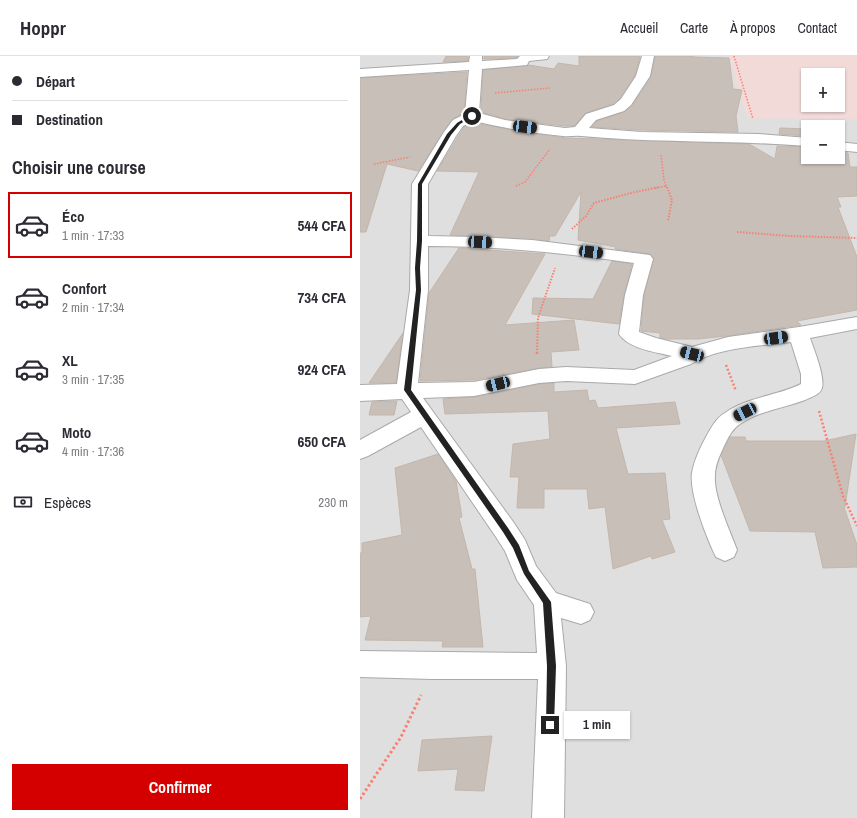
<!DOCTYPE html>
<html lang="fr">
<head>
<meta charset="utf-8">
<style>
  :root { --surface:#fff; --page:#f2f2f3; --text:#2b2b33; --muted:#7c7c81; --line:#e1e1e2; --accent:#d40000 }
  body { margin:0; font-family:"Archivo Narrow",sans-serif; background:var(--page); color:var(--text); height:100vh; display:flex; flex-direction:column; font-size:15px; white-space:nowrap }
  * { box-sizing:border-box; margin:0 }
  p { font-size:13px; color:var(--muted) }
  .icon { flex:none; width:22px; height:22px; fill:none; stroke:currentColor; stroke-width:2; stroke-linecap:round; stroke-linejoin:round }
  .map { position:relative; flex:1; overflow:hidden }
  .drawer { display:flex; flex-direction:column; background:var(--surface); width:360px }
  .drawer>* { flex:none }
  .guide { display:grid; align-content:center; height:88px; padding:0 12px; background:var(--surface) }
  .controls { position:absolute; left:441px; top:12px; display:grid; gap:8px }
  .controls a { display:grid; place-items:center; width:44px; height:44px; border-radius:0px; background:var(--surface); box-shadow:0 1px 3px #0004; font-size:20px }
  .end { position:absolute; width:18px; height:18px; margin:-9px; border:5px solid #222; background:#fff; box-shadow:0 0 0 2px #fff }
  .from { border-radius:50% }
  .bubble { position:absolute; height:28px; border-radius:0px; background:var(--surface); box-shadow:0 1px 3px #0004; font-size:13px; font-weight:700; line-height:28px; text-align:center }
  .car { position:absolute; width:12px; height:24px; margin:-12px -6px; border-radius:5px; box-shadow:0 0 3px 1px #0007; background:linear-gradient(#222 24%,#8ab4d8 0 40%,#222 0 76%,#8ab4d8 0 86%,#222 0) }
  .guide b { display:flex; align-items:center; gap:14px; height:38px; font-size:15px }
  .guide b+b { border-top:1px solid var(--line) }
  .guide i { width:10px; height:10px; background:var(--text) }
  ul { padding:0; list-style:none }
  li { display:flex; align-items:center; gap:12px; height:66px; margin:0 8px 6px; padding:0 4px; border:2px solid transparent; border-radius:0px }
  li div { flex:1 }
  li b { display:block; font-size:15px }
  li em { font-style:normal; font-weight:700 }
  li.selected { border-color:var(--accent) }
  li>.icon { width:36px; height:36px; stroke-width:1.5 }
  h2 { padding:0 12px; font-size:18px; line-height:48px }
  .pay { display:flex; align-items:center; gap:10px; height:44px; padding:0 12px; font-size:15px }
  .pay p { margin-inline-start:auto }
  .button { display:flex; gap:8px; margin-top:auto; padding:8px 12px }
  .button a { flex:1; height:46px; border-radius:0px; background:var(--accent); color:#fff; font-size:16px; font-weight:700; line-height:46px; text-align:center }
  header { display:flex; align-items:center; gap:24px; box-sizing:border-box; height:56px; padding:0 20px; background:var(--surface); border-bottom:1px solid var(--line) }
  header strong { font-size:19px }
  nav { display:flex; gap:22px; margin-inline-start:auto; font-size:14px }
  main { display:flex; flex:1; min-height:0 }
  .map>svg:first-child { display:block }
  .residential { fill:#e0dfdf; fill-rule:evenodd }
  .commercial { fill:#f2dad9; fill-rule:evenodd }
  .building { fill:#c7bfb8; stroke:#c4b6ab }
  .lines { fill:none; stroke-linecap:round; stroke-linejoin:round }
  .street-casing { stroke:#a9a9a9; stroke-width:2 }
  .path-far3 { stroke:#fa8072; stroke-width:1.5; stroke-dasharray:1.5 1.5; stroke-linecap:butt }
  .path-far2 { stroke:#fa8072; stroke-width:2; stroke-dasharray:1.5 1.5; stroke-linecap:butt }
  .path-far1 { stroke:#fa8072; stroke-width:2.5; stroke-dasharray:2 2; stroke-linecap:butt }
  .path { stroke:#fa8072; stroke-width:3; stroke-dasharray:2.5 2.5; stroke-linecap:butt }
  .street { fill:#fff; fill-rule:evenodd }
  .route { fill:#222 }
</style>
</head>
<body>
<header>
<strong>Hoppr</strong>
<nav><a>Accueil</a><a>Carte</a><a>À propos</a><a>Contact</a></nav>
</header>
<main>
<section class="drawer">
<div class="guide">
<b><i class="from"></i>Départ</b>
<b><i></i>Destination</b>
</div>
<h2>Choisir une course</h2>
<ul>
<li class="selected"><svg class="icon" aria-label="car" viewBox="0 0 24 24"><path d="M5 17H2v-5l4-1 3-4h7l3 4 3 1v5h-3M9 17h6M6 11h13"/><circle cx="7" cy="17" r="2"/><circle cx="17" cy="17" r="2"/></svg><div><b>Éco</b><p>1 min · 17:33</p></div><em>544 CFA</em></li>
<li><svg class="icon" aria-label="car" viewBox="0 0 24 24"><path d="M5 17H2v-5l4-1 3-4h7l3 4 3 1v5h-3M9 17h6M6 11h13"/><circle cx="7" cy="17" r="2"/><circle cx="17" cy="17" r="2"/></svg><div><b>Confort</b><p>2 min · 17:34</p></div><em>734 CFA</em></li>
<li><svg class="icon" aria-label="car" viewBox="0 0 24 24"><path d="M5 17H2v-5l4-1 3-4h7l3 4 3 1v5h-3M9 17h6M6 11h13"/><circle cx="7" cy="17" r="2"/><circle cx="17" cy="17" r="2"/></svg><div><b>XL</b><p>3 min · 17:35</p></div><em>924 CFA</em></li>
<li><svg class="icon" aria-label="car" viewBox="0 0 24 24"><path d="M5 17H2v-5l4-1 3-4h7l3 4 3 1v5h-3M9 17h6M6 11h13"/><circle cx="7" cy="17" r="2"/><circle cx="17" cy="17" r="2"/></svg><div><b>Moto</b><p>4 min · 17:36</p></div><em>650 CFA</em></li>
</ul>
<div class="pay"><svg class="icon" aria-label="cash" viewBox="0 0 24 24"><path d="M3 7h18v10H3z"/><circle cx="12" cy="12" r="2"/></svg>Espèces<p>230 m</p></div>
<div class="button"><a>Confirmer</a></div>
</section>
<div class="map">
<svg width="497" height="762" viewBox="0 0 497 762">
  <rect width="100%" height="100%" fill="#f2efe9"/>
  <path class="residential" d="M0,0H497V762H0ZM448,19H478V49H448ZM448,71H478V101H448Z"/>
  <path class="commercial" d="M369,0H497V63L387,62ZM448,19H478V49H448Z"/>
  <path class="building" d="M86,0H108V5L83,6Z
    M124,0H158L156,2L124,3Z
    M219,0H280L275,19L260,42L253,48L226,57L214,70H205L145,63L121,56L123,14L168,9L194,13L198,7L219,10Z
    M295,0H334V1L369,2L373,33L382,34L376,60L378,76L281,74L232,71L237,65L264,56L272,50L291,21Z
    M107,16L104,57L92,63L58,115L27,108L6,176H0V22Z
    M114,67L158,75L205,82L389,88L415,103L417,90L448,91V101H478V96L488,97L490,111H497V140L477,141L481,151H478L497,201V254L437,265L441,269L366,280L338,283H306L300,282V277L281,275L284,239L294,202L290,198L255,193L256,191L218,184L221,136L195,180H190L189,185L90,179L119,116L77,115L104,71Z
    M420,72L448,73V80L419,78Z
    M99,192L185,198L145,269L214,264L219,294L191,296L192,311L179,312L114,324L60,325L69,237Z
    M252,205L272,208L264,239L259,268L172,258L173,242L233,243Z
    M43,277L36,327H9Z
    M194,327V336L227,334L229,345L235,344L238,352L315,346L320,368L256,372L268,418L305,417L310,463L302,464L315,496L292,503L291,500L253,513L245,451L229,453L227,433H184V452H157L159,421H150L153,388L190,383L188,355L85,358L83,343L114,341L179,328Z
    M37,345L34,359H9L12,346Z
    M496,378L485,451H484L497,489V511L463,512L455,476L390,475L361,399L370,381H385L386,385H464Z
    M78,398L96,425L102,461L99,462L112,513H115L123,591H82L83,585L5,584L11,560L0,561V497H2V487L42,479L35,412Z
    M132,680L124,735L95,734L98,713L58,715L62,684Z"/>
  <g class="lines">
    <defs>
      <path id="street" d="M110,0H122V5L157,3L160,0H189L187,3L169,5L167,9L122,13L119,57L145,64L205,72L215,71L226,58L254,49L261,43L276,20L282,0H294L290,20L271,49L264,55L236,64L229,72L281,76L399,78L448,82V90C372,84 297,87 221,80C215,79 209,81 203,80C173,77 143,72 114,65L103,70L96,80L68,128V180L116,181L172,184L290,199L293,203L283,239L279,276L296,282L332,291L368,281L439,271L497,261V273L450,282C454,294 465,320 462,332C460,339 451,341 445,344C424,352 399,355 380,368C372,373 368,382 364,390C360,399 355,409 355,419C353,439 370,475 377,494L374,501L365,505L356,501C347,483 329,437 332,417C334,405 340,392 346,381C351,372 356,362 365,357C387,341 417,340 441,328V318L431,286C401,290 358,291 331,308L275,328L206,325L179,327L114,340L63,342L154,467L165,484L176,510L196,537L230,548L234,556L230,564L221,568L201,562L206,610L204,762H172L178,623H72L0,621V595L177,597L174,549L157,524L145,495L136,481L61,371L8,400L0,403V384L51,356L42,343L0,345V329L37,328L50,234L52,128L84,76L93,64L105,58L109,14L0,21V13L109,6ZM68,190C137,190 206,197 274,207L265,239L259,278C269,293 296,296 312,300L274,314L206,311L179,313L114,326L58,327L68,234Z
        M478,86L497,88V96L478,94Z"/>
    </defs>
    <use href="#street" class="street-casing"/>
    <path class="path-far3" d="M374,0L393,63
      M135,37L190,32
      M301,99L304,124L307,132
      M14,108L50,101
      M156,130L165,126L190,93
      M295,132L307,130"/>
    <path class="path-far2" d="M307,131L312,144L308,165
      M212,173L226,160L234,147L275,136L300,131
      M377,176L430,180L497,182
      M177,297L178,262L195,212"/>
    <path class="path-far1" d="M177,298V296
      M366,309L376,335
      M459,355L483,440L497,470"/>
    <path class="path" d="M0,743L41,681L61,639"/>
    <use href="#street" class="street"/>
  </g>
  <path class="route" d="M110,59L114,60L100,68L91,79L62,128V185L60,212L61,234L51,334L148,472L159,489L169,515L191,546L196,610L194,669L193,672L190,673L187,672L186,669L187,610L183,547L164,518L153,492L143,476L44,334L56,234L55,212L57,185L58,128L87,78L97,67Z"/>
</svg>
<div class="controls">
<a>+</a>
<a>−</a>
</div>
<i class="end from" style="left:112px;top:60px"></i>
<i class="end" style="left:190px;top:669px"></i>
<div class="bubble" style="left:204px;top:655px;width:66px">1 min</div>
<i class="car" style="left:165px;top:71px;rotate:97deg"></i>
<i class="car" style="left:120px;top:186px;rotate:93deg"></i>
<i class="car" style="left:231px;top:196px;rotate:97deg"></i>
<i class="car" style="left:416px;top:282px;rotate:82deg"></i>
<i class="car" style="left:332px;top:298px;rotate:284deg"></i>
<i class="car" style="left:138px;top:328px;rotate:257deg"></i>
<i class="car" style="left:385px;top:356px;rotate:244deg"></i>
</div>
</main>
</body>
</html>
